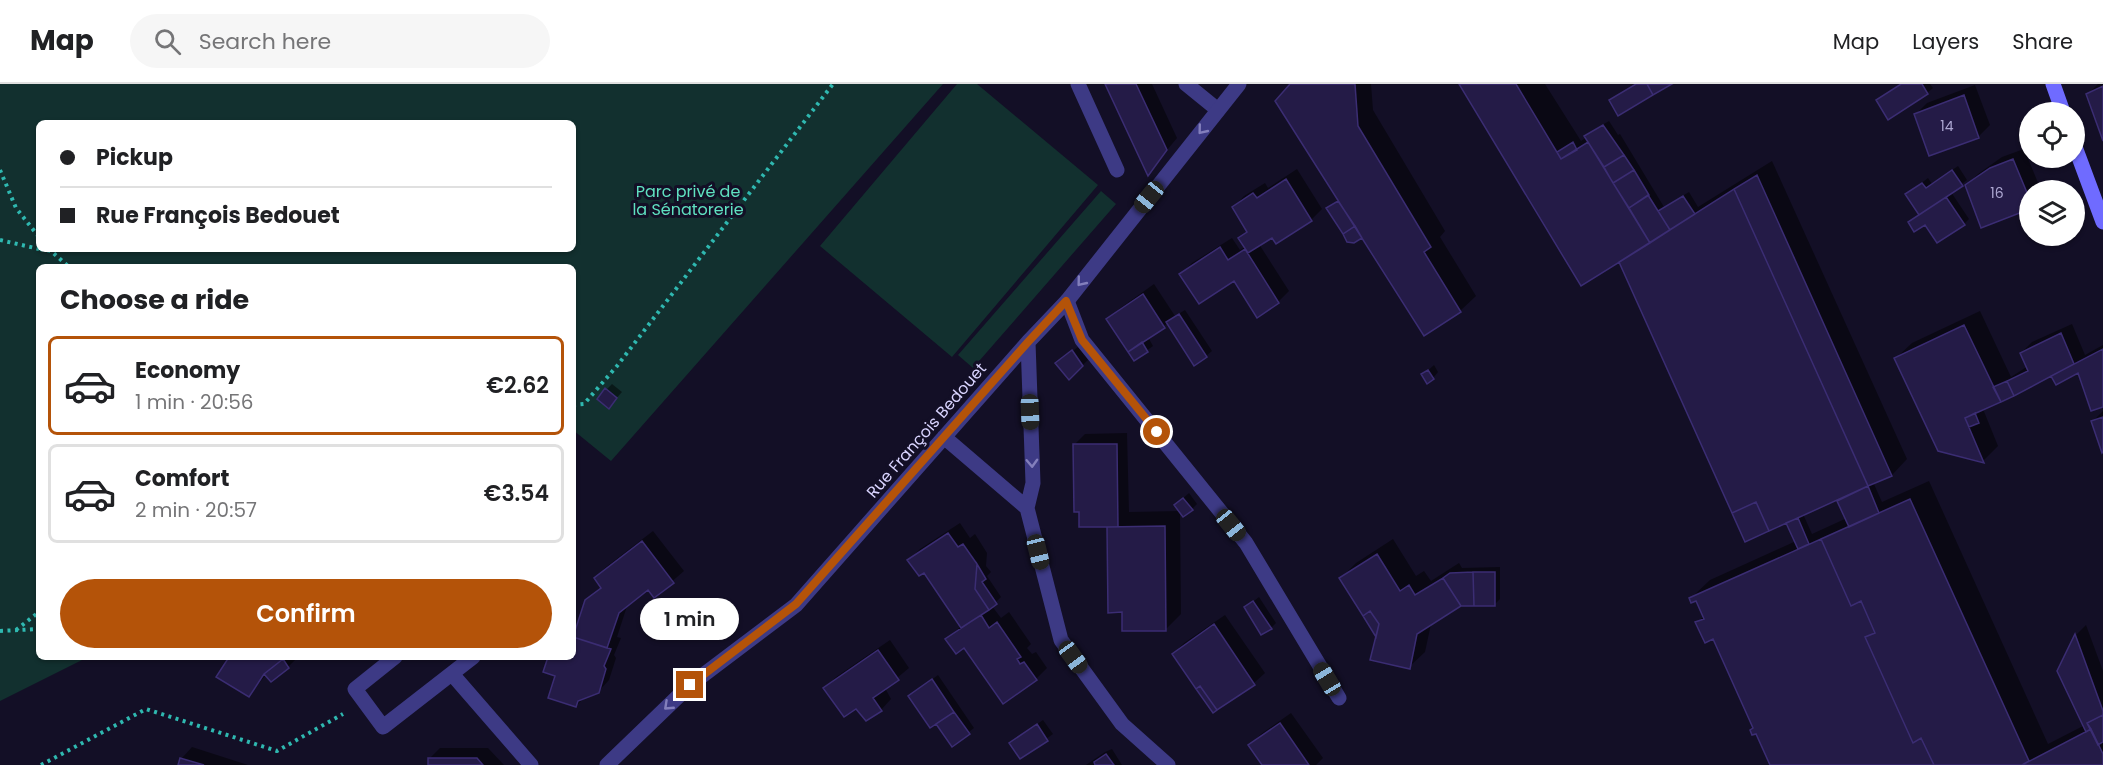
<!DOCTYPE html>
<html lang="en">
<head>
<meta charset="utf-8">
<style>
  :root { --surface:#fff; --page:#f6f6f6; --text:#202124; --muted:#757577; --line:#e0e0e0; --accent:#b45309 }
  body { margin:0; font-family:Poppins,sans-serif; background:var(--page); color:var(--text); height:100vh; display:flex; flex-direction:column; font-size:22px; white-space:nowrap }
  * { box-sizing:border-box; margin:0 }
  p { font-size:20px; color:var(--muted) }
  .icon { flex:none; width:33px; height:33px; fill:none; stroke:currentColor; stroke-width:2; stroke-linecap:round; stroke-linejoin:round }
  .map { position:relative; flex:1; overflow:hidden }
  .side { position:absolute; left:36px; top:180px; width:540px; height:396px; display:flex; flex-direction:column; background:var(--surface); border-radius:9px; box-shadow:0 2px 4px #0004 }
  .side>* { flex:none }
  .guide { position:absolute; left:36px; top:36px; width:540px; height:132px; border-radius:9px; box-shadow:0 2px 4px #0004; display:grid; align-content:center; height:132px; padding:0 24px; background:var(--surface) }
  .controls { position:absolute; left:2019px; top:18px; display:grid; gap:12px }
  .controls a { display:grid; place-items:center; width:66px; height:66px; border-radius:50%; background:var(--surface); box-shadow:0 2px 4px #0004; font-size:30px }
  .end { position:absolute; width:27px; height:27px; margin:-14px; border:8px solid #b45309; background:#fff; box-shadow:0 0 0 3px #fff }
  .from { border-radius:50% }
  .bubble { position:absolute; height:42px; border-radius:21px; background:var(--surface); box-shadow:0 2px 4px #0004; font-size:20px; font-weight:600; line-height:42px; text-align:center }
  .car { position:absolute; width:18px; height:36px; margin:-18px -9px; border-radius:8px; box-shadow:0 0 4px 2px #0007; background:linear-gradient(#222 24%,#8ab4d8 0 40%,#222 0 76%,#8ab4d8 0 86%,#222 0) }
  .guide b { display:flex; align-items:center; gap:21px; height:57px; font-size:22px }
  .guide b+b { border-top:2px solid var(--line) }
  .guide i { width:15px; height:15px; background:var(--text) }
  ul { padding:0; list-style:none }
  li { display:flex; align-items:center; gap:18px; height:99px; margin:0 12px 9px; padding:0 12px; border:3px solid var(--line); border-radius:9px }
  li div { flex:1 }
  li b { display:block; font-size:22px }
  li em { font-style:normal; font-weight:600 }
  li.active { border-color:var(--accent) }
  li>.icon { width:54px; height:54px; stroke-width:1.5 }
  h2 { padding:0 24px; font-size:27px; line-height:72px }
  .action { display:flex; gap:12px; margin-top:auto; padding:12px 24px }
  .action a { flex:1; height:69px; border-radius:36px; background:var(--accent); color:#fff; font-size:24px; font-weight:600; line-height:69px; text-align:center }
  header { display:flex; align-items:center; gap:36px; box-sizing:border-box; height:84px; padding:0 30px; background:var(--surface); border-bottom:2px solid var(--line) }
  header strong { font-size:28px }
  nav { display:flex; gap:33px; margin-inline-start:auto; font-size:21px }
  .search { width:420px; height:54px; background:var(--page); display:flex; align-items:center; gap:15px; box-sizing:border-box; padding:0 21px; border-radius:33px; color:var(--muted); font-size:22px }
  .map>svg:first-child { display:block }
  .green { fill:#12302f; fill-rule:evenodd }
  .shadow { fill:#0007; fill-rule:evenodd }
  .building { fill:#241b47; stroke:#3b2d73; stroke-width:1.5 }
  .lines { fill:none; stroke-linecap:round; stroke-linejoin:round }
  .path { stroke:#2fb8b0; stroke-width:4; stroke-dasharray:3 4.5; stroke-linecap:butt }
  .service { stroke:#3d3a85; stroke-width:15 }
  .minor { stroke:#3d3a85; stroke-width:15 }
  .secondary { stroke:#6f6bff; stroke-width:15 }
  .oneway { stroke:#837fbc }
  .route { stroke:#b45309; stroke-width:8 }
  .labels { text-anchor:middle; stroke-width:6; stroke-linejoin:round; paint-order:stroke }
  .number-label { font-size:14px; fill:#aca6d1 }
  .park-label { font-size:16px; fill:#5fe0c0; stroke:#130f26 }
  .street-label { font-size:16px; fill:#d9d4ff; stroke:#130f26 }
</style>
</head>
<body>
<header>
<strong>Map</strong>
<div class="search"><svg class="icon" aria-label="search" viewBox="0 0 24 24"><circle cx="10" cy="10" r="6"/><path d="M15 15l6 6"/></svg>Search here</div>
<nav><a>Map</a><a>Layers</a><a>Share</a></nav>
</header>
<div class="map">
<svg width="2103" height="681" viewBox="0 0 2103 681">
  <rect width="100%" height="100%" fill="#130f26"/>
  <path class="green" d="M0,0H943L611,377L573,346V183H39V573H88L0,617ZM39,39H573V165H39Z
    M957,0H977L1098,101L952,273L820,162Z
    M1101,107L1116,120L973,284L958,271Z"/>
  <path class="shadow" d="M1106,0H1152L1177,54L1148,89Z
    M1292,0H1371L1373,26L1445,147L1440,153L1476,212L1460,227L1328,125L1339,116Z
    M1460,0H1545L1581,57L1587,53L1592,47L1609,37L1618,51L1620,50L1664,123L1689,108L1698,123L1772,77L1907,375L1892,391L1873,398L1882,418L1929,397L2048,660L2085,641L2058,587L2076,551L2086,541L2103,587V681H1771L1714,553L1697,538L1704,532L1697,515L1691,514L1710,496L1796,457L1788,440L1620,176ZM1844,412L1839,417L1847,434L1812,450L1803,430Z
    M1900,0H1930L1933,4L1927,9L1878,16Z
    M2098,0H2103V52L2088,10Z
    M1975,1L1990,41L1979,52L1930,70L1916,30L1927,19Z
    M2024,65L2041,106H2030V123L1967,101L1978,90L2002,73Z
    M1958,82L1967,96L1951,108L1969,135L1964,140L1910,139L1920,130L1907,110L1928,94L1932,100Z
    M1297,85L1322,125L1311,136L1277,158L1272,151L1259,160L1289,207L1278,218L1234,195L1181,190L1192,179L1232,154L1240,166L1245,163L1240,154L1248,146L1234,123L1244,112L1265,99L1268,104Z
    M1154,200L1175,232L1185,226L1212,267L1206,272L1168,239L1148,253L1153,262L1135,275L1108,236L1119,225Z
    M1980,227L2011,293L2028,282L2021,269L2032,258L2072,240L2085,271L2103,261V321L2079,287L2052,290L1983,325L1998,362L1983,377L1939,366L1896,274L1912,259Z
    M1078,263L1088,276L1069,294L1061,276Z
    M1434,281L1438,288L1433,294L1423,291Z
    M612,300L622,308L614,317L607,305Z
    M2103,327V366L2093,337Z
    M1127,349L1129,428L1180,427L1181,530L1166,545L1123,527L1111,441L1074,361L1085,350Z
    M1189,409L1197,420L1192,425L1181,416Z
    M960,439L970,454L975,450L987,469L986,482L991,488L987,492L1001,513L992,522L1001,534L1009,528L1031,560L1027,564L1032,570L1036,568L1047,584L1036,595L1003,618L964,562L947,555L961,542L924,487L909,476L920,465Z
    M653,447L684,487L655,512L648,504L628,519L617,553L621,554L614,571L616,574L609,596L598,608L585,613L576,622L557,591L550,573H573V546L608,501L595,494L606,483Z
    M1393,455L1416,492L1424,487L1431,497L1459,479L1462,484L1500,483V515L1495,520L1461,521L1431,540L1425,568L1409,583L1379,548L1341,494L1356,479Z
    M1259,513L1276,539L1271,544L1245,524Z
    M1225,531L1265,589L1254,599L1173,570L1184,559Z
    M890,556L909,584L885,604L891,615L881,626L857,622L825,604L836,593Z
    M230,573H298L288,583L266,591L249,611Z
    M938,591L974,644L952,661L936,638L910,612Z
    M1291,629L1323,674L1316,681H1264L1250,661L1261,650Z
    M1043,636L1053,650L1021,673L1011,659Z
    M192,663L248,681H179L182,674Z
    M440,664H488L504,681H429V675Z
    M1112,665L1122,681H1086L1105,668Z"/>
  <path class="building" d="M1105,0H1136L1167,66L1148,92Z
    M1290,0H1355L1358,42L1431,163L1424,168L1461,228L1424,252L1275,17Z
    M1459,0H1516L1561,75L1588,58L1650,159L1581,202Z
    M1636,0H1647L1653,11L1618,32L1609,16Z
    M1647,0H1672L1653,11Z
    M1901,0H1922L1928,10L1888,36L1876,16Z
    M2103,2V57L2086,10Z
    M1964,11L1979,54L1929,72L1914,30Z
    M1603,41L1624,71L1604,83L1584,52Z
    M1573,58L1577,66L1561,75L1557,68Z
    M1624,71L1634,86L1613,99L1604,83Z
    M2013,75L2030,116V125L1981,144L1965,101L1990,84Z
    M1634,86L1649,111L1629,124L1613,99Z
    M1952,86L1963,102L1919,131L1905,110L1922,99L1926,104Z
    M1757,91L1892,392L1868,402L1734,105Z
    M1286,95L1312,137L1276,160L1272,154L1248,169L1238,154L1247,148L1232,123L1253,109L1257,114Z
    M1734,105L1868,402L1769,447L1756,418L1732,429L1619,178Z
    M1648,111L1670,146L1650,159L1629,124Z
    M1683,112L1695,130L1670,146L1658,127Z
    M1946,113L1965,141L1937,159L1925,141L1914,148L1908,138Z
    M1338,117L1355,142L1343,150L1326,124Z
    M1355,142L1362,154L1354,159L1347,158L1343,150Z
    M1220,163L1228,176L1245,165L1279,219L1257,234L1234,197L1199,220L1179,190Z
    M1143,210L1165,244L1128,268L1106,235Z
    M1179,230L1207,273L1194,282L1166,238Z
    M1964,241L2001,318L1965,334L1984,379L1938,367L1894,274Z
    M2061,249L2074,280L2014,312L2007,297L2028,287L2020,269Z
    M1142,258L1148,268L1134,277L1128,268Z
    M2103,265V323L2091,327L2078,289L2056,301L2051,292Z
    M1072,266L1083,282L1069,296L1055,279Z
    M1428,286L1434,295L1427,300L1421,290Z
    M2007,297L2014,312L2001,318L1993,303Z
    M605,304L617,314L609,325L597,315Z
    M1975,329L1979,339L1969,343L1965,334Z
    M2103,333V368L2102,369L2091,337Z
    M1073,360H1117L1118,443H1079V428H1074Z
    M1868,402L1879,429L1849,443L1837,417Z
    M1183,414L1193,426L1183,433L1174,421Z
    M1910,415L2029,677L2022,681H1934L1921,654L1913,659L1865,553L1875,549L1861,517L1851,522L1821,455Z
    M1756,418L1769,447L1745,458L1732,429Z
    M1798,434L1809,460L1798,465L1786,439Z
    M1165,442L1166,547H1122V528L1108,529L1107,443Z
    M948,449L958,463L963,460L977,480L975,505L989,526L961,544L924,489L919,492L907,476Z
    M1821,455L1851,522L1861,517L1875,549L1865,553L1913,659L1921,654L1934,681H1770L1756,650L1752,651L1750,646L1753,644L1713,555L1705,559L1695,538L1704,535L1696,517L1691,519L1689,514Z
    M642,457L674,499L654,514L648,506L619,529L607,564L573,553L585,516L601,504L594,494Z
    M1377,470L1400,507L1409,501L1415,511L1443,494L1461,522L1417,550L1410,585L1370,576L1379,540L1370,527L1363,532L1339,494Z
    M977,480L986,495L982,498L997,520L989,526L975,505Z
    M1473,488H1495V522H1474Z
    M1473,488L1474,522H1461L1443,494L1450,489Z
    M1253,517L1272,545L1261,551L1244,523Z
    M1370,527L1379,540L1376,553L1363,532Z
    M981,531L989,544L997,538L1021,573L1017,575L1020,580L1024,578L1037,596L1003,620L964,564L956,570L945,555Z
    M1214,540L1255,601L1217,626L1200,602L1196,605L1172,570Z
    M2075,550L2103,627V631L2087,639L2091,645L2086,648L2057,587Z
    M573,553L611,565L604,582L606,585L599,609L578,617L576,623L548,614L555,592L543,588L548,573H573Z
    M878,566L899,596L873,614L882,627L866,637L856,625L844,633L823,604Z
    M229,573H281L283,575L264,590L249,613L216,593Z
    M283,575L289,584L271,598L264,590Z
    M932,595L954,628L930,644L908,612Z
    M1200,602L1217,626L1213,629L1196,605Z
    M954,628L970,650L952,663L936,640Z
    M2103,631V658L2098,661L2087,639Z
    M1280,639L1309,681H1262L1248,661Z
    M1037,640L1048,657L1020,675L1009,659Z
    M2091,645L2103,670V681H2022Z
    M1106,670L1114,681H1095L1094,678Z
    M180,674L204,681H178Z
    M428,674H477L483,681H428Z"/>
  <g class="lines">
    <path class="path" d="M0,86L16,124L39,153
      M0,156L39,165
      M40,165L51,167L69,183
      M573,321L584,320L617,282L833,0
      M16,546L39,528
      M0,547L39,545
      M41,681L146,625L277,667L343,630"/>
    <path class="service" d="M1078,0L1117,86
      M1186,0L1218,26
      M1067,217L1082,256L1246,459L1339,614"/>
    <path class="minor" d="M1028,258L1033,399L1027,424L1061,556L1122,640L1168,681
      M944,353L1027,424
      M395,573L355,605L383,643L473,573
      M452,590L531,681
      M607,681L690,601L796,521L1028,258L1067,217L1239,0"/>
    <path class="secondary" d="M2053,0L2063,28
      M2074,60L2103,138"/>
  </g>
  <defs><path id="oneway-chevron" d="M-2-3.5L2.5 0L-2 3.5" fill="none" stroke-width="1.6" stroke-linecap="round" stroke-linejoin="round" transform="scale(1.5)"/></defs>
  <g class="oneway">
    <use href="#oneway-chevron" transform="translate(1202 46) rotate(129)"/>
    <use href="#oneway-chevron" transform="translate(1081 198) rotate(129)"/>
    <use href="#oneway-chevron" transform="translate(1032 379) rotate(88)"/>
    <use href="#oneway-chevron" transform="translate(668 622) rotate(137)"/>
  </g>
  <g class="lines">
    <path class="route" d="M690,601L796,520L1028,258L1066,217L1082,256L1157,348"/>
  </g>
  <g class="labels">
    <g class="number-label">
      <text x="1947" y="47">14</text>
      <text x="1997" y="114">16</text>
    </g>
    <g class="park-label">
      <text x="688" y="113">Parc privé de<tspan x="688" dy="18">la Sénatorerie</tspan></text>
    </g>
    <g class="street-label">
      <text transform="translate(926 346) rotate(-49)" y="6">Rue François Bedouet</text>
    </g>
  </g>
</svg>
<div class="controls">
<a><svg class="icon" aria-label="locate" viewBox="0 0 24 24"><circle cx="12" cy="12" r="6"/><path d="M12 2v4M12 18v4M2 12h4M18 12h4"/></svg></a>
<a><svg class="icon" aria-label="layers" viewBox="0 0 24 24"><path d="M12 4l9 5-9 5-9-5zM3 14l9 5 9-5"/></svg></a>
</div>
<i class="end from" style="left:1157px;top:348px"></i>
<i class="end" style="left:690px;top:601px"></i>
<div class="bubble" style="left:640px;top:514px;width:99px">1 min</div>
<i class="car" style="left:1149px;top:113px;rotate:219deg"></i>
<i class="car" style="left:1030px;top:328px;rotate:178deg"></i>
<i class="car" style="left:1231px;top:441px;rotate:141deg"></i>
<i class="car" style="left:1038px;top:468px;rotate:166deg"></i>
<i class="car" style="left:1073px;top:573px;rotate:144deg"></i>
<i class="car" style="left:1327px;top:595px;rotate:329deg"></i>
<div class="guide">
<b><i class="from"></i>Pickup</b>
<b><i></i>Rue François Bedouet</b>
</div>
<section class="side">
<h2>Choose a ride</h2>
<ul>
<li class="active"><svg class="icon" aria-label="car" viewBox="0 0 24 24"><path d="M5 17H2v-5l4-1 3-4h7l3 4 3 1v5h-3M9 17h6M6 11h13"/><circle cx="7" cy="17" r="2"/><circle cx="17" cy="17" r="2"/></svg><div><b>Economy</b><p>1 min · 20:56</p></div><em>€2.62</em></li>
<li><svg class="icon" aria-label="car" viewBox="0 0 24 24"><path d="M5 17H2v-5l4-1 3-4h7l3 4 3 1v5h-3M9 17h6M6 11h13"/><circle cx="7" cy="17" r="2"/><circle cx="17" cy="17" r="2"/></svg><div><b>Comfort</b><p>2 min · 20:57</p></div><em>€3.54</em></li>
</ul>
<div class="action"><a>Confirm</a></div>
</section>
</div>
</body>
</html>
